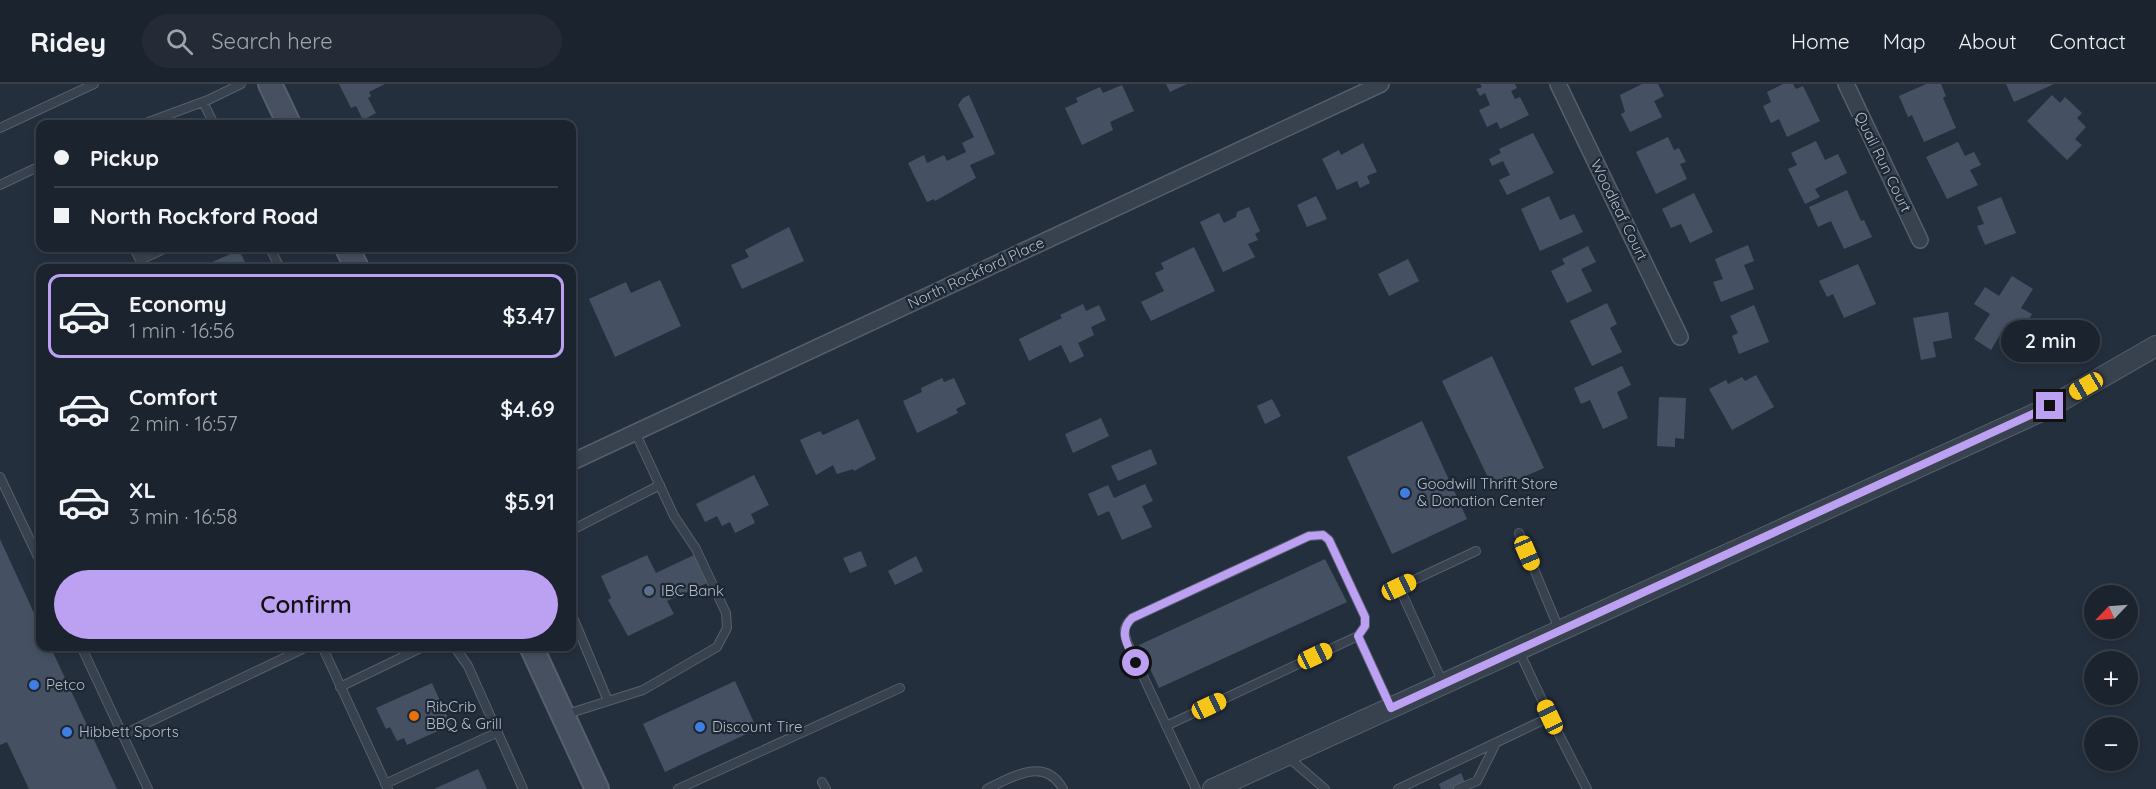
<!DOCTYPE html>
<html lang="en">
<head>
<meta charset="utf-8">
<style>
  :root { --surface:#1b232e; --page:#242b36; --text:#f1f3f6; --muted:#a0a4aa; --line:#39404a; --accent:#bca0f2 }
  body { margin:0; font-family:Quicksand,sans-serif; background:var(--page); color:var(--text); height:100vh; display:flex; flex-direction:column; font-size:22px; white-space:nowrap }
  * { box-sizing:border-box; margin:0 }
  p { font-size:20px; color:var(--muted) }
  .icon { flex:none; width:33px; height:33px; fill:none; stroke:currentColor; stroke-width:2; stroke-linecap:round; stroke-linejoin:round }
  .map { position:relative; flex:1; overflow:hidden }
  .details { position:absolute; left:36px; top:180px; width:540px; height:387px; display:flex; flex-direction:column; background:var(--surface); border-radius:12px; box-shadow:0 3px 9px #0003,0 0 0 2px var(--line) }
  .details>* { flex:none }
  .banner { position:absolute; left:36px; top:36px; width:540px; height:132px; border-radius:12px; box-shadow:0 3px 9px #0003,0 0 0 2px var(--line); display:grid; align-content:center; height:132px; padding:0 18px; background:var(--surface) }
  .needle { width:39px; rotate:245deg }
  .tools { position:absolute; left:2084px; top:501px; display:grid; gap:12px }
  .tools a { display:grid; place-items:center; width:54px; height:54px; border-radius:50%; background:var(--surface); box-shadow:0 3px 9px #0003,0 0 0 2px var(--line); font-size:30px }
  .end { position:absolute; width:27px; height:27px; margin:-14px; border:8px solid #bca0f2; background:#111; box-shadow:0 0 0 3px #111 }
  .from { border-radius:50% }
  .bubble { position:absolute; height:42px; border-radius:21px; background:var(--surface); box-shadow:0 3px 9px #0003,0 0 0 2px var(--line); font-size:20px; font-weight:600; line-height:42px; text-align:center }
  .car { position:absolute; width:18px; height:36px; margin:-18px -9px; border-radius:8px; box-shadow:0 0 4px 2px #0007; background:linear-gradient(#f5c518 24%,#345 0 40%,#f5c518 0 76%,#345 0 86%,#f5c518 0) }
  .banner b { display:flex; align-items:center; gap:21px; height:57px; font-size:22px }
  .banner b+b { border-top:2px solid var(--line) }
  .banner i { width:15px; height:15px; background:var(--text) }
  ul { padding:10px 0 0; list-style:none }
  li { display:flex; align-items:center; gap:18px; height:84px; margin:0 12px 9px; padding:0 6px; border:3px solid transparent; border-radius:12px }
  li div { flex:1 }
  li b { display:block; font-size:22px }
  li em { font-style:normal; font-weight:600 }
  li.active { border-color:var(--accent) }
  li>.icon { width:54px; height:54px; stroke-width:1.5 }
  .button { display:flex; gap:12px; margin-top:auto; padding:12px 18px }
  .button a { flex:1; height:69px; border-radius:36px; background:var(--accent); color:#111; font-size:24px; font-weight:600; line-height:69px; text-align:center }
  header { display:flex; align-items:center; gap:36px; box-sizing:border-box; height:84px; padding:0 30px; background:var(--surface); border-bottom:2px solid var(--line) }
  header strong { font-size:28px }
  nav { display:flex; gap:33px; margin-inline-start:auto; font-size:21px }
  .search { width:420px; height:54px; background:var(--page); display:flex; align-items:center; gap:15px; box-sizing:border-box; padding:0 21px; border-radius:33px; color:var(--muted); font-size:22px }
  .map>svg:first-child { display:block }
  .building { fill:#455162 }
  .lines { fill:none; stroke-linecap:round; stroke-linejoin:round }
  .service-casing { stroke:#565f6c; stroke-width:10 }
  .minor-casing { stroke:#565f6c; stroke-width:18 }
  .tertiary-casing { stroke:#565f6c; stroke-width:22 }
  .secondary-casing { stroke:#565f6c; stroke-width:26 }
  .service { stroke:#38414e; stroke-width:8 }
  .minor { stroke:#38414e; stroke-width:15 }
  .tertiary { stroke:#38414e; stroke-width:20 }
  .secondary { stroke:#465061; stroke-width:22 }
  .route { stroke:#bca0f2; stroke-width:8 }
  .shop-dot { fill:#3f7fe0; stroke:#1d2633; stroke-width:2 }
  .service-dot { fill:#5c6f8a; stroke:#1d2633; stroke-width:2 }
  .food-dot { fill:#e8710a; stroke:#1d2633; stroke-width:2 }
  .labels { text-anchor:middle; stroke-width:4.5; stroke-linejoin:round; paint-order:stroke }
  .street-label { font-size:15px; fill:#b4bcc9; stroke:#1d2633 }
  .poi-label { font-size:15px; fill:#b4bcc9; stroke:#1d2633; text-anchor:start }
</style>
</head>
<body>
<header>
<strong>Ridey</strong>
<div class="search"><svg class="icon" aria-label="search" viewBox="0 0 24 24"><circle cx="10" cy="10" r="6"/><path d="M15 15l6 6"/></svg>Search here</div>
<nav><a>Home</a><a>Map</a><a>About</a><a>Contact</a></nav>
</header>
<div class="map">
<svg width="2156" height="705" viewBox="0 0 2156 705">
  <rect width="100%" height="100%" fill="#242f3e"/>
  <path class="building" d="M339,0H385L369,8L371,12L368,14L376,29L363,36L356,22L351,24Z
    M1166,0H1187L1170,8Z
    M1480,0H1515L1517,4L1511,7L1515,15L1520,13L1529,31L1500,45L1497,38L1487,43L1479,26L1490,21L1485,9L1480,12L1476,5L1482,3Z
    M1642,0H1658L1664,12L1654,17L1662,33L1630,48L1621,30L1625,28L1620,11Z
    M1783,0H1793L1796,5L1803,2L1820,37L1787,53L1779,35L1771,39L1763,22L1771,18L1767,8Z
    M1926,0H1941L1946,12L1943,14L1956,44L1924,58L1912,31L1908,33L1899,12Z
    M2006,0H2054L2014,18Z
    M1122,1L1134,27L1110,38L1113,46L1082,61L1065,24L1078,18L1076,14L1100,3L1103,9Z
    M969,11L995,70L970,81L976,94L935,117L934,115L927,118L908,79L924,71L927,79L944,71L947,77L966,68L962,59L974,53L958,21L963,14Z
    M2052,11L2060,19L2065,13L2082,29L2077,34L2086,43L2075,55L2082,61L2067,76L2027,37Z
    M1533,49L1554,89L1507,111L1499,96L1510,91L1503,77L1492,82L1489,75L1501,69L1499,65Z
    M1668,53L1674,66L1679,64L1686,78L1680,80L1687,95L1656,110L1636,68Z
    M1816,57L1825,76L1838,70L1847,89L1815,105L1820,113L1805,120L1788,85L1797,81L1791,69Z
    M1958,58L1965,72L1974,68L1981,81L1970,86L1978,101L1947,115L1926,73Z
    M1363,59L1377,88L1367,92L1370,99L1360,104L1357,97L1337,106L1322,75L1339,66L1341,71Z
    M1847,106L1861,137L1864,136L1872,153L1844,165L1831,137L1818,143L1809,123Z
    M1694,109L1713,148L1690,159L1681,140L1671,144L1662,125Z
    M1316,112L1327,135L1307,143L1297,121Z
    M1549,112L1560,136L1574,130L1583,148L1540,167L1521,125Z
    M2001,113L2016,149L1985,161L1977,142L1984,140L1977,123Z
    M1249,123L1260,147L1255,150L1258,156L1248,160L1255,173L1223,188L1200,138L1219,129L1224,139L1236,133L1237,128Z
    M789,143L804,177L742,205L731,181L749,173L745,166Z
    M1748,161L1754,177L1744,181L1754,205L1721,218L1713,198L1723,195L1715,175Z
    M1588,162L1596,178L1581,185L1592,207L1567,219L1551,187L1565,180L1562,175Z
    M1194,163L1215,207L1151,237L1141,218L1164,207L1155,189L1164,185L1161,179Z
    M239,166L248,184H199Z
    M1408,175L1419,197L1389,212L1378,190Z
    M1858,180L1876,220L1844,234L1833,210L1827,213L1819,197Z
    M2012,192L2033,205L2021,224L2032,230L2021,248L2007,239L1991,266L1974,255L1990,230L1974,220L1985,203L1999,212Z
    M660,196L681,242L615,273L589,215L626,198L631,209Z
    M1607,219L1617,240L1610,244L1622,268L1592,282L1570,237Z
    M1083,220L1086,227L1099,221L1106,236L1091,243L1094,251L1078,259L1084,272L1070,279L1061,261L1029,277L1019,255L1062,234L1060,231Z
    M1754,221L1769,258L1739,270L1732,252L1738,249L1730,232Z
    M1948,228L1952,254L1933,258L1936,273L1921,276L1913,234Z
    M1492,272L1544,384L1494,406L1442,297Z
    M1622,282L1631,301L1617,308L1628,334L1603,345L1590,316L1581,320L1574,304Z
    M1756,291L1774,323L1732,346L1709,305L1726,296L1728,300L1742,293L1745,297Z
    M942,294L944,298L954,294L966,320L956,325L958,329L917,349L903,317L922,308L921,304Z
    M1659,313L1686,314L1684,355L1675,354V363L1657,362Z
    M1272,315L1281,332L1265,340L1257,322Z
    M1101,334L1109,352L1073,369L1065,350Z
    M858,335L876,375L854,387L853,385L837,390L833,381L816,391L800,356L820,347L823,351Z
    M1422,337L1467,435L1392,470L1347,373Z
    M1151,365L1157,380L1118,397L1111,382Z
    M754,391L769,421L751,430L755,439L735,449L730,438L722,442L717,432L705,438L696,420Z
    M1145,400L1153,417L1142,422L1152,443L1122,456L1109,427L1098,432L1088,410L1108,401L1114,414Z
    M0,455L40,542V562H50L117,705H29L7,658L0,661Z
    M861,467L867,482L850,489L843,474Z
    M647,471L656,489L694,471L707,499L667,517L674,530L628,552L608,516L611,514L601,492Z
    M916,472L923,487L895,501L888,487Z
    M1325,475L1347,518L1159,604L1139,561Z
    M735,597L757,645L665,688L643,640Z
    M432,599L451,641L407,661L404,654L397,657L390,643L386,645L376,624Z
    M478,685L487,705H434Z
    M1461,689L1468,705H1441L1439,700Z"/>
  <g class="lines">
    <defs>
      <path id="service" d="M203,18L214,40
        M143,40L208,16L241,0
        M0,44L94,0
        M0,101L40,82
        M134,164L144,184
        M270,164L280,184
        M140,176L166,164
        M0,393L40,477
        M572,446L660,401
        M1519,449L1559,545
        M572,531L608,617
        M1358,552L1391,624
        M81,562L148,705
        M322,562L388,705
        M450,562L456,565L468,582L523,705
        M1443,599L1399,503L1476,467
        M340,603L425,562
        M564,631L643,606L717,563L727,544L726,529L696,465L674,432L635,348
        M1550,633L1587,705
        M1166,642L1358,552L1365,542V533L1329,456L1323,451L1309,452L1132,534C1124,542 1123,547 1127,558L1196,705
        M122,651L309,562
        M1288,673L1325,705
        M822,698L826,705
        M385,700L498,648
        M678,705L900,604
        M987,705C1012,693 1045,672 1063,705
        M1398,705L1550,633L1519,567
        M1458,705L1477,697L1496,659"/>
      <path id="minor" d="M1558,0L1680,253
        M1846,0L1920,156
        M572,378L1381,0"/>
      <path id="tertiary" d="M1213,705L2050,323L2156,262"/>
      <path id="secondary" d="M270,0L289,40
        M347,164L357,184
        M531,562L597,705"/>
    </defs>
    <use href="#service" class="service-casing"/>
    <use href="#minor" class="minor-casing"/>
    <use href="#tertiary" class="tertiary-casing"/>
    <use href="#secondary" class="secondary-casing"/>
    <use href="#service" class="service"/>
    <use href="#minor" class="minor"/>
    <use href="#tertiary" class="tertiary"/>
    <use href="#secondary" class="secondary"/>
  </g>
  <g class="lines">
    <path class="route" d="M1136,579C1129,563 1117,548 1132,534L1309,452L1323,451L1329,456L1365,533V542L1358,552L1391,624L2050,322"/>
  </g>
  <g class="shop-dot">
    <circle cx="1405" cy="409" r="6"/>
    <circle cx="34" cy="601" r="6"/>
    <circle cx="700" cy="643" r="6"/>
    <circle cx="67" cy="648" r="6"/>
  </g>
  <circle class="service-dot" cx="649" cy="507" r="6"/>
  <circle class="food-dot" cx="414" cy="632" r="6"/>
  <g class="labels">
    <g class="street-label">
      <text transform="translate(1883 78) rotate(64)" y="5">Quail Run Court</text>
      <text transform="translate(1619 126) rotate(64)" y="5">Woodleaf Court</text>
      <text transform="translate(976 189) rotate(-25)" y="5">North Rockford Place</text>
    </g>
    <g class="poi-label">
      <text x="1417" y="405">Goodwill Thrift Store<tspan x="1417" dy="17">&amp; Donation Center</tspan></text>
      <text x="661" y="512">IBC Bank</text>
      <text x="46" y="606">Petco</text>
      <text x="426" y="628">RibCrib<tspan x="426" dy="17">BBQ &amp; Grill</tspan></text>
      <text x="712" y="648">Discount Tire</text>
      <text x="79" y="653">Hibbett Sports</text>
    </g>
  </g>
</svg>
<div class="tools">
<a><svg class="needle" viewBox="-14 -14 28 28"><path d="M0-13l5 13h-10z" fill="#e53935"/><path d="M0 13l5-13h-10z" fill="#a0a4aa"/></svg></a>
<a>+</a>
<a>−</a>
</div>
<i class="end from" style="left:1136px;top:579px"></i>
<i class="end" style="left:2050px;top:322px"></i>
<div class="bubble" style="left:2001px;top:236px;width:99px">2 min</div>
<i class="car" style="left:2086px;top:302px;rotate:240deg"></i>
<i class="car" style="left:1527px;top:469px;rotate:157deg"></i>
<i class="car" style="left:1399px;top:503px;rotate:65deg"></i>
<i class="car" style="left:1315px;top:572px;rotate:65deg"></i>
<i class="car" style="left:1209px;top:622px;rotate:65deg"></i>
<i class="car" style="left:1550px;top:633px;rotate:335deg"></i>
<div class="banner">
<b><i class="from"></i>Pickup</b>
<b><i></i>North Rockford Road</b>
</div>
<section class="details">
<ul>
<li class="active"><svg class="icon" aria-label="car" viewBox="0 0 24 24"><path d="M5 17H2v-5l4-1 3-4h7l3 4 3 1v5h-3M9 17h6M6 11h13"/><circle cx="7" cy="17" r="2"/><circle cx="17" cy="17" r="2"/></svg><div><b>Economy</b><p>1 min · 16:56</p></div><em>$3.47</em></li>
<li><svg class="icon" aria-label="car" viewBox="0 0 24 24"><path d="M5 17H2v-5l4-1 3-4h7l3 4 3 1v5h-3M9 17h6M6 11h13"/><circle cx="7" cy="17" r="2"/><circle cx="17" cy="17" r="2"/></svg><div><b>Comfort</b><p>2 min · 16:57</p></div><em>$4.69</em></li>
<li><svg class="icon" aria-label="car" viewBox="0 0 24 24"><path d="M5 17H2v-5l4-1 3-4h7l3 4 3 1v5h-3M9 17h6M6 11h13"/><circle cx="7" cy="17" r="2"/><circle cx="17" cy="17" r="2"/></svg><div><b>XL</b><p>3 min · 16:58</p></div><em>$5.91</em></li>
</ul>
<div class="button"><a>Confirm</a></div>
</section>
</div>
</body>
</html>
